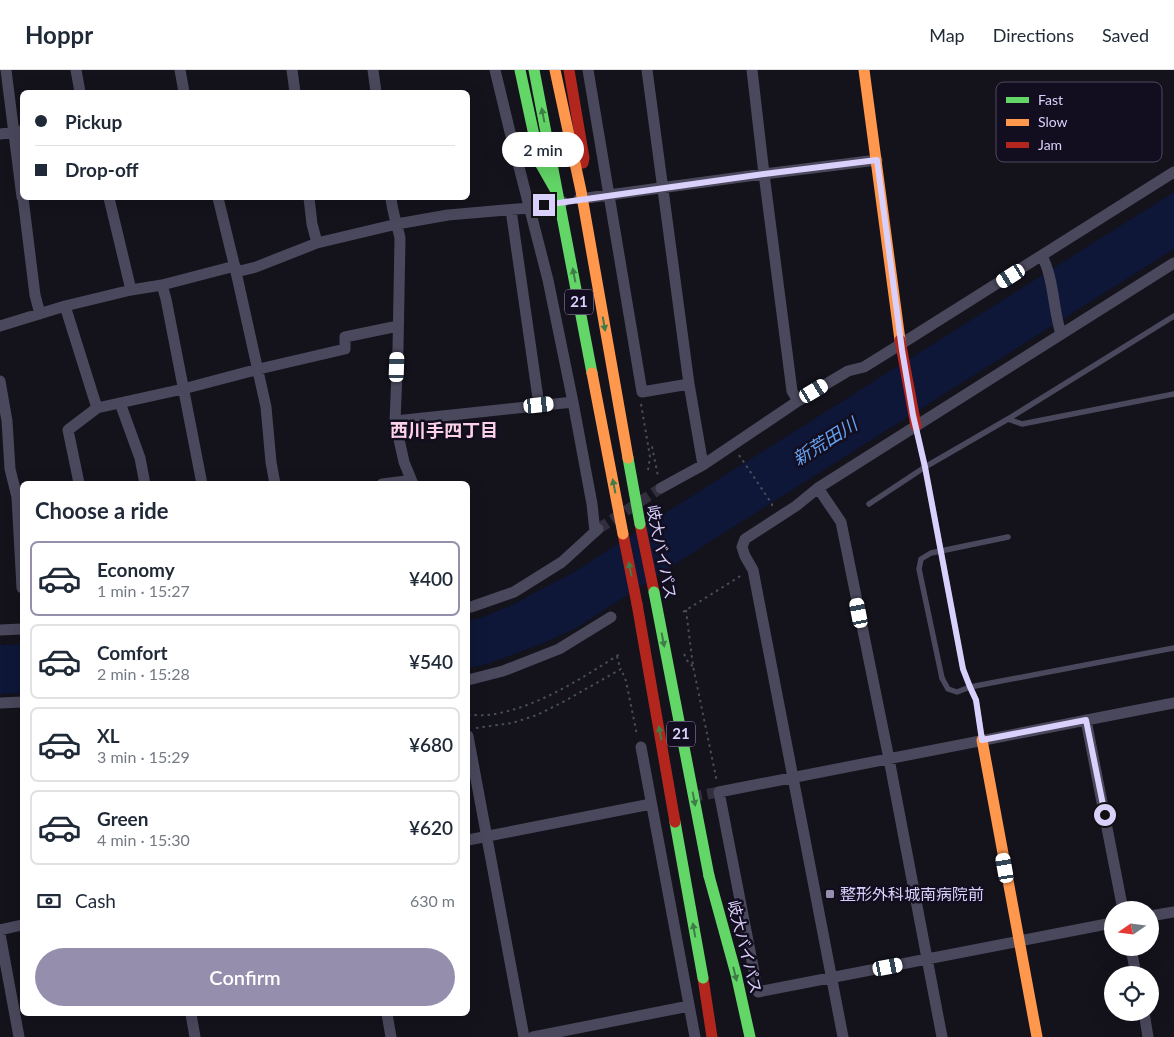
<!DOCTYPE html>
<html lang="en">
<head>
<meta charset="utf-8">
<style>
  :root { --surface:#fff; --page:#f2f2f3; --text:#1f2937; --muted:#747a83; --line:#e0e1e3; --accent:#958ead }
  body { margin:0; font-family:Lato,"Noto Sans JP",sans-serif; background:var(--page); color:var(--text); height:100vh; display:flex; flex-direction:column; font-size:19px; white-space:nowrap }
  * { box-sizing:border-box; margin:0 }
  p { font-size:16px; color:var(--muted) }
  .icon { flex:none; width:28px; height:28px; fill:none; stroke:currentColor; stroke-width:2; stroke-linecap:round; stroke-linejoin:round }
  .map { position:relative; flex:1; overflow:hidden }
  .sheet { position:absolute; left:20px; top:411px; width:450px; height:535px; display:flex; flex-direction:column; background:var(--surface); border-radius:8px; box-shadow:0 5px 20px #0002 }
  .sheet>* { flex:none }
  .banner { position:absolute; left:20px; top:20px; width:450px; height:110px; border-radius:8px; box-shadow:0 5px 20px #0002; display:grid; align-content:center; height:110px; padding:0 15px; background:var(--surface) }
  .needle { width:32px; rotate:256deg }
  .buttons { position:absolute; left:1104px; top:831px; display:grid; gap:10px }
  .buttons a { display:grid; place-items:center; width:55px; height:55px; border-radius:50%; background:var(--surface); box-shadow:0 5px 20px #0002; font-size:25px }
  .end { position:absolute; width:22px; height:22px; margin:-11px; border:6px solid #dad0fc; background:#111; box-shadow:0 0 0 2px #111 }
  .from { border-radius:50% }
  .bubble { position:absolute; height:35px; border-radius:18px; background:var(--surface); box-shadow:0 5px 20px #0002; font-size:16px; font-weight:600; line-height:35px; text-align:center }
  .car { position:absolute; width:15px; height:30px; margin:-15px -8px; border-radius:6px; box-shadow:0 0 4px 1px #0007; background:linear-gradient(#fff 24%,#345 0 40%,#fff 0 76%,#345 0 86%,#fff 0) }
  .banner b { display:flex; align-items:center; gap:18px; height:48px; font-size:19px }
  .banner b+b { border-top:1px solid var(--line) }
  .banner i { width:12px; height:12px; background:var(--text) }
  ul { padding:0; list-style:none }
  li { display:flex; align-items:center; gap:15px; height:75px; margin:0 10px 8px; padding:0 5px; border:2px solid var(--line); border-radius:8px }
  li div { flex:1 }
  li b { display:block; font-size:19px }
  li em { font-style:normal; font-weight:600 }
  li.active { border-color:var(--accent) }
  li>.icon { width:45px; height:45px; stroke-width:1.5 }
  h2 { padding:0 15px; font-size:22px; line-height:60px }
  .pay { display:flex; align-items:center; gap:12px; height:55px; padding:0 15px; font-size:19px }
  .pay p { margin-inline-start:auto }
  .action { display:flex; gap:10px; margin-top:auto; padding:10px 15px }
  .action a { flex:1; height:58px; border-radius:30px; background:var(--accent); color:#fff; font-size:20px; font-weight:600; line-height:58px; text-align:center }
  header { display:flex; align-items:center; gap:30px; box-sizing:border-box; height:70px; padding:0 25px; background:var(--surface); border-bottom:1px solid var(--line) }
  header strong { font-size:24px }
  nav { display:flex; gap:28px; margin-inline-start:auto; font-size:18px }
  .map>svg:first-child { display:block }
  .water { fill:#0e1737 }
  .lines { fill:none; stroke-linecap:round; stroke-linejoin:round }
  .street-tunnel { stroke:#322e3d; stroke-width:11; stroke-dasharray:11 5.5; stroke-linecap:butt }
  .path { stroke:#464e5c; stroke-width:2; stroke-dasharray:2.5 4; stroke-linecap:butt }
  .lane { stroke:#4a485c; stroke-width:5.5 }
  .street { stroke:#4a485c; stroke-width:11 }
  .fast { stroke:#63d668; stroke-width:11 }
  .slow { stroke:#ff974d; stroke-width:11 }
  .jam { stroke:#b3261e; stroke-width:11 }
  .lane-bridge { stroke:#4a485c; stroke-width:5.5 }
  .fast-bridge { stroke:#63d668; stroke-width:11 }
  .slow-bridge { stroke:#ff974d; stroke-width:11 }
  .jam-bridge { stroke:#b3261e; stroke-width:11 }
  .oneway { fill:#3f7c47 }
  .route { stroke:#dad0fc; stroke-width:6 }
  .poi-dot { fill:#958ead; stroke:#130e1f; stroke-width:2 }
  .labels { text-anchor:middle; stroke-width:5; stroke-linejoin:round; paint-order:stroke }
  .shield { fill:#130e1f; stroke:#9e96ba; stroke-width:1 }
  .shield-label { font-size:15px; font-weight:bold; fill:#dad0fc }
  .street-label { font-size:16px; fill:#dad0fc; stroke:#130e1f }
  .poi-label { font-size:16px; fill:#dad0fc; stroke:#130e1f; text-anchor:start }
  .neighbourhood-label { font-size:18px; font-weight:bold; fill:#fcd2e8; stroke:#130e1f }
  .water-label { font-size:18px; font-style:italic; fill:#66a3f4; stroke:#130e1f }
  .key { fill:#130e1f; stroke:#4f4861; stroke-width:1 }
  .key-label { font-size:14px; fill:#dad0fc }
</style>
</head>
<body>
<header>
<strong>Hoppr</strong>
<nav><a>Map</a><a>Directions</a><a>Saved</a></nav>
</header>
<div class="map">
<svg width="1174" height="967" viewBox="0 0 1174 967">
  <rect width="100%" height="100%" fill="#14121b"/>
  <path class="water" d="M1174,122V179L708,473L578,557L546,572L488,594L468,598V551L483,547L512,535L574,502L684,431Z
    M22,574V623L0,624V575Z"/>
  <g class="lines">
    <path class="street-tunnel" d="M598,459L661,418
      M691,727L719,722"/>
    <path class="path" d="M641,334L648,375L652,377L658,406
      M739,385L772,434V438
      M648,400L650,387L648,375
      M686,540L693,596L717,712
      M683,542L742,505
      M684,584L689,594L693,596
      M617,586L620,598
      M468,645C476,645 486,646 495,644C542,635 580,609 620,584
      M476,658L512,653L537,645L563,632L621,599L626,611L637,665"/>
    <path class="lane" d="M1008,349L1022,354L1174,324
      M916,358L925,397L963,599L970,617L957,622L948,619L942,608
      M869,434L925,397L1008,349L1174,246
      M982,668L976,630L970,617L1174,578"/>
    <path class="street" d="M6,0L22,127
      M76,0L80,22
      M180,0L184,22
      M292,0L295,22
      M373,0L376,22
      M495,0L510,62L548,210L573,332L592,434L595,462
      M588,0L642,322L689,314
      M647,0L689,314L703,395
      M752,0L764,104L792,321L798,331
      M0,64L22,61
      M23,128L35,225L40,244
      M109,128L131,220
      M218,128L236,202L266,337L271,392L275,414
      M309,128L312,154L317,173
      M391,128C392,141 397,154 400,168L398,279L395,351L404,392L413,414
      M579,129L764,104L877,90
      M511,140L539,335
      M1042,186C1054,209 1053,239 1061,264
      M236,202L256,197L317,173L397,154L448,145L529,138L563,132
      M162,215L166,229L202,414
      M65,236L97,338
      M0,256L65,236L131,220L162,215L235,196
      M0,311L7,351L10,399L17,427L22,518
      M120,333L140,388L145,414
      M395,351L573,332
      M79,413L68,360L97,338L183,319L259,299L345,279V267L398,256
      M382,414L406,411L411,409
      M661,418L703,395L798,331L848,301L864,297L901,274L1174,102
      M818,418L841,452L889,689L942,967
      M468,537H471L514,522L562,492L598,459
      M0,560L22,559
      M468,610L503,601L559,579L611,547
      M0,633L22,632
      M1086,650L1123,840
      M468,666L524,967
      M641,677L695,967
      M468,770L651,734
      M1150,846L1174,842
      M1112,853L758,922L719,722L1174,633
      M0,860L22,855
      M0,864L19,967
      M1131,878L1136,905
      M1144,942L1148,967
      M191,944L195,967
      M387,944L391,967
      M533,967L689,936
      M843,967L753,500L745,486L742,477L745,469L796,436L818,418L1174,193"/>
    <path class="fast" d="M520,0L540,93L556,121
      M709,806L736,904L750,967"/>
    <path class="slow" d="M864,0L900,270
      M982,670L1037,967"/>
    <path class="jam" d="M569,0L584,88L583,93
      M900,270L916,356
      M640,454L654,522
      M623,464L637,534
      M703,908L712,967"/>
    <path class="lane-bridge" d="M942,608L919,499L921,489L931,483L1008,467"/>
    <path class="fast-bridge" d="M534,0L592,303
      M628,388L640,454
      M654,522L709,806
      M675,752L703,908"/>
    <path class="slow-bridge" d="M555,0L581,121L628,388
      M592,303L623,464"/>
    <path class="jam-bridge" d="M637,534L675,752"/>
  </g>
  <defs><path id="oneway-solid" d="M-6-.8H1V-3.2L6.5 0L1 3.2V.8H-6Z" transform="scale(1.25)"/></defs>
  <g class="oneway">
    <use href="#oneway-solid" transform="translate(543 45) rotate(-101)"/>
    <use href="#oneway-solid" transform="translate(574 205) rotate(-101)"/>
    <use href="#oneway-solid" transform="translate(604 254) rotate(80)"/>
    <use href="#oneway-solid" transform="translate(614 416) rotate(-101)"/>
    <use href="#oneway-solid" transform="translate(630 499) rotate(-101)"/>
    <use href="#oneway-solid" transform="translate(663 570) rotate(79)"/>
    <use href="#oneway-solid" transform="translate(660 663) rotate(-100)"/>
    <use href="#oneway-solid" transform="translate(694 729) rotate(79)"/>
    <use href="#oneway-solid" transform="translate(694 860) rotate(-100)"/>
    <use href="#oneway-solid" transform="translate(735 904) rotate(76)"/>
  </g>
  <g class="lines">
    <path class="route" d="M544,135L764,104L877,90L902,280L913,345L925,397L963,599L970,617L976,630L982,670L1086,650L1105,745"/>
  </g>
  <rect class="poi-dot" x="825" y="819" width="10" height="10" rx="2.5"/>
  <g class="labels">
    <g class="shield">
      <rect x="565" y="219.5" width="28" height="25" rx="4"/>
      <rect x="667" y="651.5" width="28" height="25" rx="4"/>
    </g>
    <g class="shield-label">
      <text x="579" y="237">21</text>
      <text x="681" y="669">21</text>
    </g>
    <g class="street-label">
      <text transform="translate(662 482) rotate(79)" y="6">岐大バイパス</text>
      <text transform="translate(745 877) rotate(76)" y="6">岐大バイパス</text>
    </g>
    <g class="poi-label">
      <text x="840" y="830">整形外科城南病院前</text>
    </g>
    <g class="neighbourhood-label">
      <text x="444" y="367">西川手四丁目</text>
    </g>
    <g class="water-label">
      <text transform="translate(825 372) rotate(-32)" y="6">新荒田川</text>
    </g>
  </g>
  <rect x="996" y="12" width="166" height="80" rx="8" class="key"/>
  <rect x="1006" y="27" width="23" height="6" fill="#63d668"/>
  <rect x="1006" y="49" width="23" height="7" fill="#ff974d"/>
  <rect x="1006" y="72" width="23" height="6" fill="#b3261e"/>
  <g class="key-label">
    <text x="1038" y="35">Fast</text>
    <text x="1038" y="57">Slow</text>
    <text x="1038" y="80">Jam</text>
  </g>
</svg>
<div class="buttons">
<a><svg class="needle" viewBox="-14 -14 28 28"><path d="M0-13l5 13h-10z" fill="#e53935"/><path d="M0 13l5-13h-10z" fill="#747a83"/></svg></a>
<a><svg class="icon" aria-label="locate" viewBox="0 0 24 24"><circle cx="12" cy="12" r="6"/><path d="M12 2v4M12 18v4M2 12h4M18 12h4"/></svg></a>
</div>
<i class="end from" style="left:1105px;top:745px"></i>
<i class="end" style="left:544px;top:135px"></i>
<div class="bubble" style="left:502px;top:62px;width:82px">2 min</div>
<i class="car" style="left:1011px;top:206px;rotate:238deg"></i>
<i class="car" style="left:397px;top:297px;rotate:2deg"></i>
<i class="car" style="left:814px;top:321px;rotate:59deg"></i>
<i class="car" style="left:539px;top:335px;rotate:84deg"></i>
<i class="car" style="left:859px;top:543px;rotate:349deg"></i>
<i class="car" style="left:1005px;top:798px;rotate:350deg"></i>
<i class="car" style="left:888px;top:897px;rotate:79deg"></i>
<div class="banner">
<b><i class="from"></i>Pickup</b>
<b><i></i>Drop-off</b>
</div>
<section class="sheet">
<h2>Choose a ride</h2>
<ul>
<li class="active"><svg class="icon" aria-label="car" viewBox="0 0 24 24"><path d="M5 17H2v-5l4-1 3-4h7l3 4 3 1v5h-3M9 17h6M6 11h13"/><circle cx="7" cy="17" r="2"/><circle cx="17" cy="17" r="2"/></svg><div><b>Economy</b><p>1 min · 15:27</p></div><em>¥400</em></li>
<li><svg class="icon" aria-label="car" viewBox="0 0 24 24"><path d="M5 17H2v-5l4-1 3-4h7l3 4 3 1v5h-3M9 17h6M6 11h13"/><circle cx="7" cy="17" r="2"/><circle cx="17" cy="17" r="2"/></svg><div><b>Comfort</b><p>2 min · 15:28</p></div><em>¥540</em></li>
<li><svg class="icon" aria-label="car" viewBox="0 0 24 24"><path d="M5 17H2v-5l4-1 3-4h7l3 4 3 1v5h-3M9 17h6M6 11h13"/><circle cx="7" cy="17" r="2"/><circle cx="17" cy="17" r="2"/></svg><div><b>XL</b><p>3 min · 15:29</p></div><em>¥680</em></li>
<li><svg class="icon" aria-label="car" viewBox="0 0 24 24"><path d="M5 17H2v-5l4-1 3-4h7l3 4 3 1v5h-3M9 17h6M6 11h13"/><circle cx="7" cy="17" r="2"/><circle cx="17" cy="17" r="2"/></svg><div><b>Green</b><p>4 min · 15:30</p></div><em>¥620</em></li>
</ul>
<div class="pay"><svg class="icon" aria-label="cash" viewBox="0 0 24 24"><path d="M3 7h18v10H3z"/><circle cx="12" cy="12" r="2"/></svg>Cash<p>630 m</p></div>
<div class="action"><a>Confirm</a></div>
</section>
</div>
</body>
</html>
